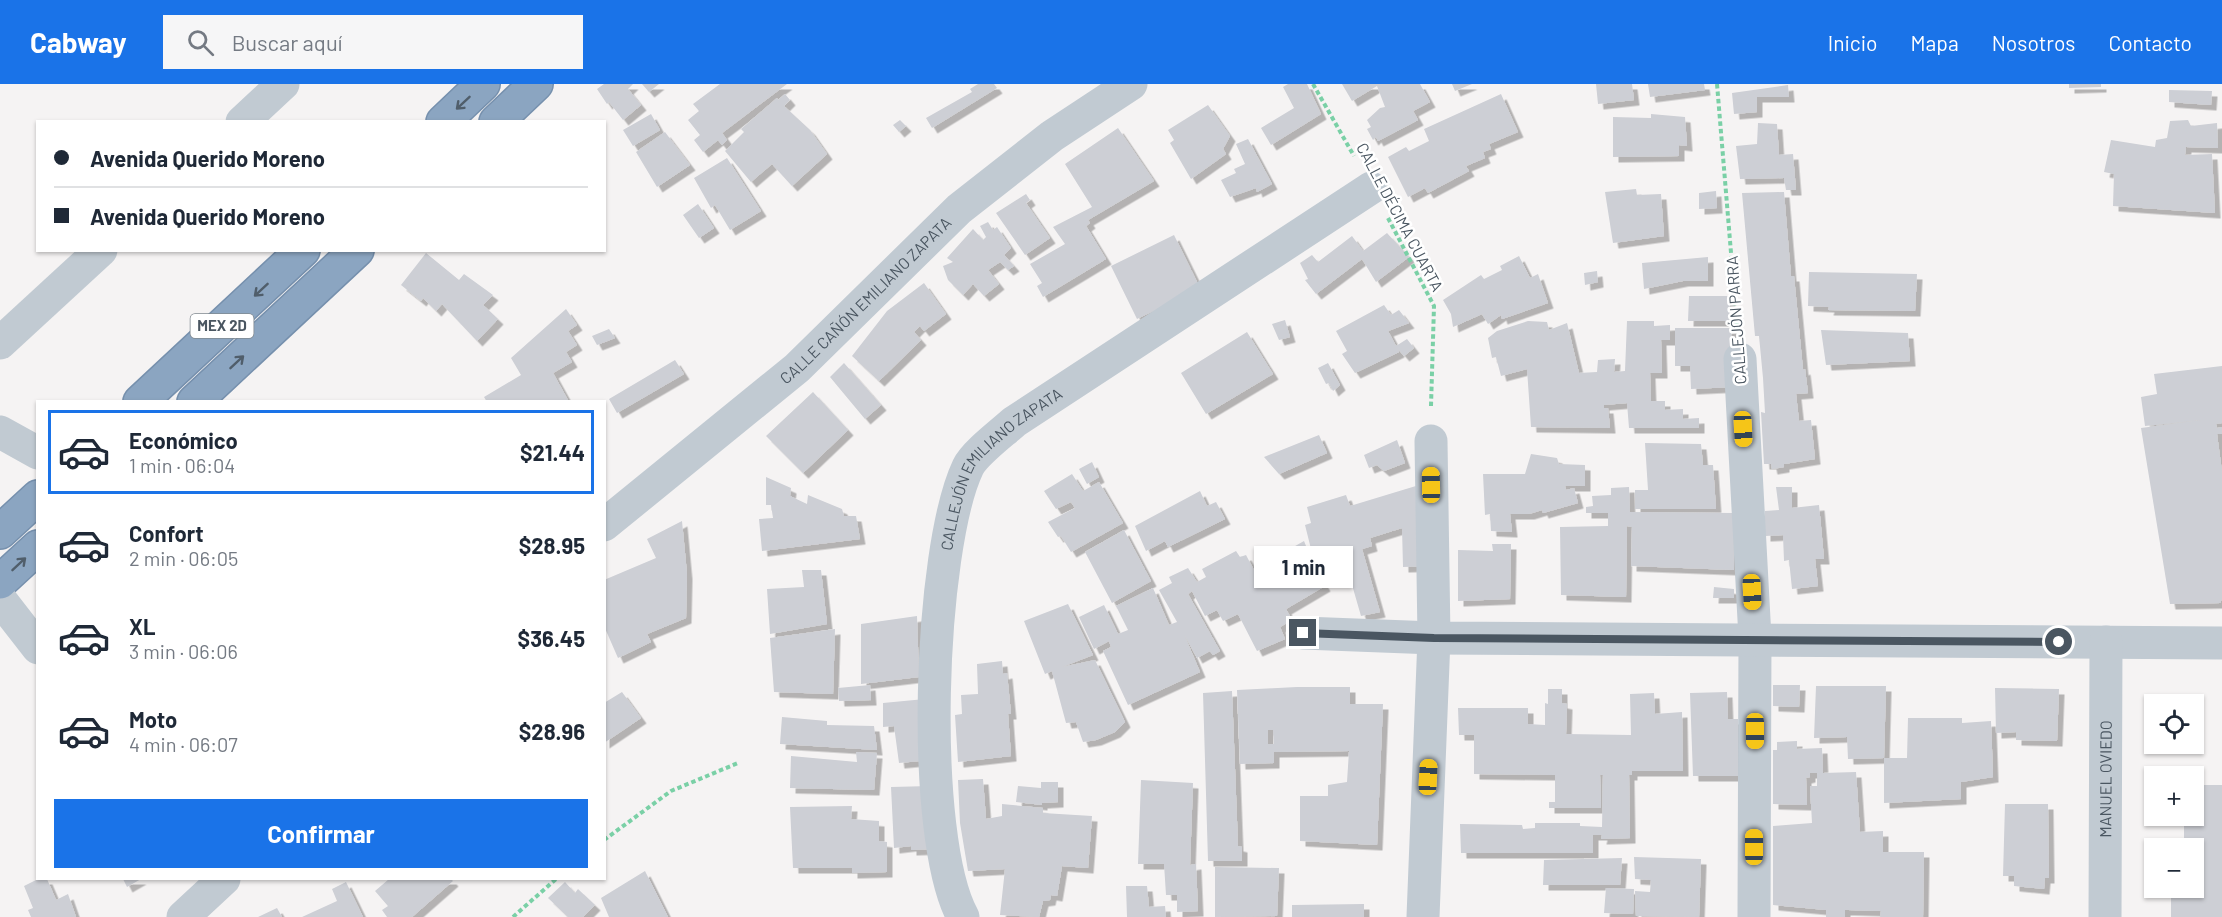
<!DOCTYPE html>
<html lang="es">
<head>
<meta charset="utf-8">
<style>
  :root { --surface:#fff; --page:#f6f6f7; --text:#1f2937; --muted:#747a83; --line:#e0e1e3; --accent:#1a73e8 }
  body { margin:0; font-family:Barlow,sans-serif; background:var(--page); color:var(--text); height:100vh; display:flex; flex-direction:column; font-size:22px; white-space:nowrap }
  * { box-sizing:border-box; margin:0 }
  p { font-size:20px; color:var(--muted) }
  .icon { flex:none; width:33px; height:33px; fill:none; stroke:currentColor; stroke-width:2; stroke-linecap:round; stroke-linejoin:round }
  .map { position:relative; flex:1; overflow:hidden }
  .side { position:absolute; left:36px; top:316px; width:570px; height:480px; display:flex; flex-direction:column; background:var(--surface); border-radius:0px; box-shadow:0 2px 4px #0004 }
  .side>* { flex:none }
  .banner { position:absolute; left:36px; top:36px; width:570px; height:132px; border-radius:0px; box-shadow:0 2px 4px #0004; display:grid; align-content:center; height:132px; padding:0 18px; background:var(--surface) }
  .tools { position:absolute; left:2144px; top:610px; display:grid; gap:12px }
  .tools a { display:grid; place-items:center; width:60px; height:60px; border-radius:0px; background:var(--surface); box-shadow:0 2px 4px #0004; font-size:30px }
  .end { position:absolute; width:27px; height:27px; margin:-14px; border:8px solid #4a5661; background:#fff; box-shadow:0 0 0 3px #fff }
  .from { border-radius:50% }
  .bubble { position:absolute; height:42px; border-radius:0px; background:var(--surface); box-shadow:0 2px 4px #0004; font-size:20px; font-weight:700; line-height:42px; text-align:center }
  .car { position:absolute; width:18px; height:36px; margin:-18px -9px; border-radius:8px; box-shadow:0 0 4px 2px #0007; background:linear-gradient(#f5c518 24%,#345 0 40%,#f5c518 0 76%,#345 0 86%,#f5c518 0) }
  .banner b { display:flex; align-items:center; gap:21px; height:57px; font-size:22px }
  .banner b+b { border-top:2px solid var(--line) }
  .banner i { width:15px; height:15px; background:var(--text) }
  ul { padding:10px 0 0; list-style:none }
  li { display:flex; align-items:center; gap:18px; height:84px; margin:0 12px 9px; padding:0 6px; border:3px solid transparent; border-radius:0px }
  li div { flex:1 }
  li b { display:block; font-size:22px }
  li em { font-style:normal; font-weight:700 }
  li.current { border-color:var(--accent) }
  li>.icon { width:54px; height:54px; stroke-width:1.5 }
  .primary-button { display:flex; gap:12px; margin-top:auto; padding:12px 18px }
  .primary-button a { flex:1; height:69px; border-radius:0px; background:var(--accent); color:#fff; font-size:24px; font-weight:700; line-height:69px; text-align:center }
  header { display:flex; align-items:center; gap:36px; box-sizing:border-box; height:84px; padding:0 30px; background:var(--accent); color:#fff }
  header strong { font-size:28px }
  nav { display:flex; gap:33px; margin-inline-start:auto; font-size:21px }
  .search { width:420px; height:54px; background:var(--page); display:flex; align-items:center; gap:15px; box-sizing:border-box; padding:0 21px; border-radius:0px; color:var(--muted); font-size:22px }
  .map>svg:first-child { display:block }
  .building { fill:#cdcfd5; fill-rule:evenodd; filter:url(#shadow) }
  .lines { fill:none; stroke-linecap:round; stroke-linejoin:round }
  .highway-casing { stroke:#7690ad; stroke-width:36 }
  .path { stroke:#7ad0a6; stroke-width:4; stroke-dasharray:4.5 3; stroke-linecap:butt }
  .minor { stroke:#c1cad2; stroke-width:33 }
  .highway { stroke:#8ba5c1; stroke-width:33 }
  .oneway { stroke:#505e6b }
  .route { stroke:#4a5661; stroke-width:8 }
  .labels { text-anchor:middle; stroke-width:5; stroke-linejoin:round; paint-order:stroke }
  .shield { fill:#fff; stroke:#808990; stroke-width:1.5 }
  .shield-label { font-size:15px; font-weight:bold; fill:#4a5661 }
  .street-label { font-size:16px; fill:#4a5661; stroke:#fff }
</style>
</head>
<body>
<header>
<strong>Cabway</strong>
<div class="search"><svg class="icon" aria-label="search" viewBox="0 0 24 24"><circle cx="10" cy="10" r="6"/><path d="M15 15l6 6"/></svg>Buscar aquí</div>
<nav><a>Inicio</a><a>Mapa</a><a>Nosotros</a><a>Contacto</a></nav>
</header>
<div class="map">
<svg width="2222" height="833" viewBox="0 0 2222 833">
  <defs>
    <filter id="shadow"><feDropShadow dx="5.5" dy="5.5" stdDeviation="0" flood-color="#0004"/></filter>
  </defs>
  <rect width="100%" height="100%" fill="#f5f3f3"/>
  <path class="building" d="M604,0H633L628,5L641,21L623,36L609,18L607,20L597,5Z
    M642,0H659L649,8Z
    M720,0H787L722,49L727,56L722,61L718,56L703,68L694,56L700,51L688,36L699,27L693,20Z
    M978,0H994L997,4L932,44L926,34L972,8L970,5Z
    M1288,0H1307L1321,30L1271,61L1261,44L1294,24L1283,3Z
    M1342,0H1420L1430,18L1413,27L1418,36L1378,57L1376,53L1373,56L1367,45L1371,43L1367,36L1380,24L1385,23L1377,2L1352,17Z
    M1452,0H1472L1455,7Z
    M1596,0H1632L1634,16L1598,20Z
    M1648,0H1704L1705,6L1650,13Z
    M2069,0H2101V3L2069,4Z
    M1788,1L1789,13H1757V28L1734,30L1732,9Z
    M2169,6L2212,7L2211,21L2169,18Z
    M785,10L790,16L784,22L810,46L827,70L792,102L772,80L751,98L725,67L744,48L741,45L777,14L778,16Z
    M1501,10L1518,48L1489,60L1491,65L1483,68L1485,74L1466,82L1469,87L1428,109L1425,104L1408,113L1388,73L1406,63L1409,67L1429,57L1424,45Z
    M1208,21L1230,52L1223,65L1226,70L1191,95L1170,59L1174,56L1168,46Z
    M651,30L660,46L633,62L623,46Z
    M1651,30L1685,33L1687,62L1679,61V72L1613,73V33L1651,34Z
    M900,36L906,42L899,48L893,41Z
    M2188,36L2191,42L2217,39L2218,64L2186,63L2185,71L2212,70L2215,129L2113,122L2114,90L2104,88L2111,56L2155,63L2156,56L2167,54L2170,37Z
    M1758,39L1777,40L1779,71L1793,70L1796,106H1786L1784,94L1740,95L1736,62L1757,60Z
    M1118,44L1154,97L1088,136L1090,139L1086,142L1106,175L1043,213L1037,202L1042,199L1030,180L1065,160L1053,143L1092,123L1065,80Z
    M665,48L690,81L657,103L636,68Z
    M1248,55L1272,100L1257,108L1256,104L1230,113L1221,96L1236,89L1234,85L1245,80L1236,60Z
    M727,74L761,127L730,146L715,121L711,124L694,94Z
    M1636,105L1637,111L1661,110L1664,152L1613,159L1605,108Z
    M1716,107L1717,124L1699,125V109Z
    M1784,108L1791,192H1794L1803,286L1805,285L1808,309L1796,310L1799,337L1811,336L1815,375L1784,380V383L1772,385L1771,380H1764L1761,328L1765,329L1763,294L1759,252H1755L1742,109Z
    M1026,110L1030,116L1026,119L1050,154L1025,171L996,129Z
    M698,120L714,144L699,154L683,131Z
    M988,138L993,146L997,143L1011,164L1004,171L1014,182L1008,186L1000,178L988,186L999,200L984,212L973,200L963,211L948,196L943,182L953,178L947,174L973,145L983,156L986,153L980,142Z
    M1387,149L1409,173L1376,198L1362,175L1316,210L1305,196L1308,195L1300,179L1312,171L1318,178L1352,152L1363,167Z
    M1174,151L1200,204L1137,235L1111,182Z
    M426,169L459,196L464,190L493,211L483,221L498,235L477,257L442,220L436,227L423,214L421,217L401,201Z
    M1519,172L1530,194L1538,190L1548,219L1502,235L1501,231L1488,240L1482,230L1453,243L1451,230L1443,216L1481,191L1484,195L1502,186L1500,182Z
    M1708,173V197H1683L1644,205L1642,179Z
    M1597,187L1598,198L1585,201L1584,189Z
    M1809,188L1917,190L1915,227L1828,226L1829,223L1808,222Z
    M924,199L946,230L924,247L920,242L914,248L921,256L879,297L852,272L887,227Z
    M1689,212H1730V237H1688Z
    M1384,221L1391,231L1399,226L1409,239L1388,247L1396,262L1407,255L1414,264L1404,272L1398,265L1399,268L1355,289L1342,270L1347,267L1336,247Z
    M566,225L577,241L568,247L577,261L566,268L572,278L553,289L569,318H487L484,313L521,291L511,274Z
    M1285,236L1290,253L1279,256L1272,240Z
    M1528,237L1547,238L1549,246L1567,239L1579,289L1597,288L1598,276L1615,275L1614,288L1625,287L1627,237H1654V242L1670,241V256H1661L1662,289H1650L1651,317H1665V326L1683,325V335L1699,334V344H1629L1627,319L1604,321V324H1608L1610,344L1531,343L1527,285L1501,292L1496,273L1492,274L1488,254L1497,247Z
    M1675,244H1731L1733,303L1691,305L1690,282H1675Z
    M609,245L615,254L597,261L592,252Z
    M1821,246L1908,249L1910,277L1826,281Z
    M1247,248L1273,290L1206,330L1181,289Z
    M675,276L684,290L617,329L609,315Z
    M844,279L881,321L865,335L830,293Z
    M1328,279L1340,301L1333,307L1329,299L1326,300L1318,284Z
    M2222,282V339L2216,340L2217,344L2222,343V350H2217L2222,388V515L2220,519L2170,520L2141,344L2201,336L2145,342L2141,313L2157,310L2154,290Z
    M813,308L848,346L803,389L766,352Z
    M1319,351L1327,369L1279,390L1264,373Z
    M1397,356L1405,379L1384,387L1377,381L1369,384L1364,371Z
    M1645,359L1701,360L1703,381H1713L1716,425H1635V406H1648Z
    M1531,370L1557,374L1559,380L1585,381V402H1565L1566,406L1574,404L1578,419L1543,429L1542,426L1529,430H1510L1512,448L1491,447L1490,430L1485,431L1483,390H1525Z
    M1092,378L1099,393L1087,400L1079,385Z
    M1072,390L1083,407L1099,398L1123,439L1071,468L1061,452L1058,453L1048,438L1075,424L1071,418L1056,425L1044,407Z
    M766,393L791,404L790,412L807,420L808,411L842,425L844,432H856L860,455L762,467L759,435L773,434L771,421H766Z
    M1429,398L1431,482L1403,483L1402,444L1370,454L1372,462L1362,465L1380,528L1361,532L1348,487L1338,490L1337,486L1318,490L1325,502L1286,525L1292,536L1280,543L1285,555L1257,567L1238,530L1223,537L1217,526L1205,532L1192,507L1188,510L1220,567L1213,571L1210,567L1197,574L1184,550L1200,588L1128,621L1103,567L1111,563L1109,557L1094,565L1079,533L1104,521L1118,550L1128,546L1116,522L1153,504L1169,541L1177,538L1159,506L1172,499L1169,493L1188,484L1197,498L1206,493L1202,485L1236,467L1240,473L1246,471L1255,488L1262,485L1260,482L1304,457L1317,489L1305,441L1311,439L1307,423L1346,411L1350,422Z
    M1629,403L1630,428L1733,429L1734,486L1631,482L1632,443L1627,442L1626,513L1561,511L1560,443L1608,442V429H1586V423L1593,422L1592,412L1611,411V404Z
    M1776,403H1792V424L1819,421L1824,475H1815L1818,502L1792,505L1789,476L1784,477L1783,451L1765,452V427L1779,426Z
    M1200,407L1207,422L1216,418L1225,435L1168,463L1165,457L1146,467L1135,442Z
    M682,437L687,490L686,534L647,550L651,558L618,574L604,542V496L656,474L647,455Z
    M1124,446L1151,497L1112,519L1085,468Z
    M1492,460H1511L1510,515L1458,517V466L1493,467Z
    M802,486H821L827,540L770,550L767,505L804,503Z
    M1714,503L1734,505V514H1713Z
    M1068,520L1093,571L1062,583L1095,576L1125,638L1115,648L1096,656L1083,658L1076,638L1066,639L1052,587L1045,590L1024,537Z
    M917,532L919,593L861,600V540Z
    M835,545L833,610L774,608L770,554Z
    M1002,577L1003,590L1007,589L1011,630H1008L1011,672L958,678L955,631L962,630L961,611L978,610L977,580Z
    M870,601L871,616L839,617L838,604Z
    M1773,601H1800L1799,623L1773,622Z
    M1816,602H1886L1884,674L1848,675L1847,653L1814,654Z
    M1297,603H1350V620H1383L1377,761L1300,757V712H1328V701L1347,698L1349,667L1274,668V679L1240,680L1237,606ZM1268,646H1273L1274,660H1268Z
    M1995,604L2059,605L2057,657L2016,656V648L1996,649Z
    M1548,605H1562V619L1567,620L1566,650L1631,651L1630,610L1654,609L1655,630L1682,628L1683,687H1632V691H1629L1630,754L1601,755L1602,751H1593V769H1461L1460,740L1522,741L1523,745L1535,744V739H1580V742L1602,743L1603,691H1600L1601,724H1549V718H1555V691L1474,690V651H1459L1458,624H1528V640L1545,641V619L1548,620Z
    M1232,607L1238,762L1242,763V777H1208L1203,609Z
    M622,608L641,634L604,659V619Z
    M1727,608L1728,635H1738V692H1693L1690,609Z
    M925,615L930,676L899,679L894,642L883,643V619Z
    M782,633L827,637V641L874,642L877,666L780,660Z
    M1908,634H1962V639L1991,637L1993,693L1961,698V715L1884,719V674H1907Z
    M1797,657V665L1822,664L1823,689L1856,688L1860,748L1883,747V768H1924L1923,833H1880L1881,827L1849,826H1845V833H1826V826L1773,821V742L1812,739L1810,702H1817V689H1810V693L1806,694L1807,721L1773,720V666H1777V658Z
    M856,668L877,669L874,706L790,704L791,672L857,678Z
    M983,695L986,735L1002,732V720L1043,724V729L1092,732L1088,784L1062,782L1057,812L1051,811L1050,816L1043,817L1039,833L1000,831L1005,785L968,787L960,739L958,696Z
    M1141,696L1193,699L1190,781L1196,780L1198,827L1177,828V811H1166L1164,780H1138Z
    M1041,698H1058V718L1042,719V721L1016,718L1018,702L1041,704Z
    M2193,701H2222V833H2171V804H2193V765H2170V756H2184V732H2193Z
    M931,702L937,765L911,766V762L894,764L891,703Z
    M2005,720H2048L2049,794H2045L2044,805L2014,802V792H2003Z
    M852,722L851,735L879,737V757L887,758V788L852,789V784H793L790,723Z
    M1634,773L1701,775L1699,833L1636,832L1635,807L1650,808L1651,796L1635,795Z
    M1622,774L1620,801H1543L1544,776Z
    M1215,783L1279,784L1277,832L1215,833Z
    M645,787L668,833H609L601,814Z
    M38,795H47L56,816L68,810L76,833H31L28,826L33,824L24,802Z
    M123,795H141L127,803Z
    M389,795H451L453,797L412,833H387L382,826L388,822L375,807Z
    M346,798L363,833H302L337,817L332,805Z
    M565,798L575,809L578,805L595,821L583,833H568L548,814Z
    M1126,802H1147L1149,823L1165,822L1166,833H1127Z
    M1606,804L1634,805L1633,830L1604,829Z
    M1364,820V833H1292V821Z
    M277,824L282,833H258Z"/>
  <g class="lines">
    <defs>
      <path id="highway" d="M443,38L483,0
        M496,38L536,0
        M140,318L303,166
        M194,318L357,166
        M0,448L38,413
        M0,498L38,463"/>
    </defs>
    <use href="#highway" class="highway-casing"/>
    <path class="path" d="M1313,0L1354,72
      M1717,0L1737,241
      M1388,134L1434,222L1431,322
      M604,756L671,707L738,679
      M513,833L556,795"/>
    <g class="minor">
      <path d="M242,38L283,0"/>
      <path d="M0,259L101,166"/>
      <path d="M1740,275L1755,554L1754,833"/>
      <path d="M0,348L38,369"/>
      <path id="s1" d="M604,441L797,284L959,125L1052,52L1131,0"/>
      <path d="M0,515L38,564"/>
      <path d="M1303,549L1434,554L2222,559"/>
      <path d="M183,833L224,795"/>
      <path id="s2" d="M963,833C919,753 929,465 968,383C975,369 1002,349 1014,338L1371,104"/>
      <path d="M1423,833L1434,554L1431,357"/>
      <path id="s3" d="M2105,833L2106,558"/>
    </g>
    <use href="#highway" class="highway"/>
  </g>
  <defs><path id="oneway-shaft" d="M-6 0H5M1.5-3L5.5 0L1.5 3" fill="none" stroke-width="1.6" stroke-linecap="round" stroke-linejoin="round" transform="scale(1.5)"/></defs>
  <g class="oneway">
    <use href="#oneway-shaft" transform="translate(463 19) rotate(137)"/>
    <use href="#oneway-shaft" transform="translate(261 206) rotate(137)"/>
    <use href="#oneway-shaft" transform="translate(237 278) rotate(-43)"/>
    <use href="#oneway-shaft" transform="translate(19 480) rotate(-43)"/>
  </g>
  <g class="lines">
    <path class="route" d="M1303,549L1434,554L2059,558"/>
  </g>
  <g class="labels">
    <rect class="shield" x="190.5" y="230" width="63" height="24" rx="4.5"/>
    <g class="shield-label">
      <text x="222" y="247">MEX 2D</text>
    </g>
    <g class="street-label">
      <text transform="translate(1400 133) rotate(62)" y="6">CALLE DÉCIMA CUARTA</text>
      <text dy="6" stroke="none"><textPath href="#s1" startOffset="345">CALLE CAÑÓN EMILIANO ZAPATA</textPath></text>
      <text transform="translate(1736 236) rotate(-94)" y="6">CALLEJÓN PARRA</text>
      <text dy="6" stroke="none"><textPath href="#s2" startOffset="474">CALLEJÓN EMILIANO ZAPATA</textPath></text>
      <text dy="6" stroke="none"><textPath href="#s3" startOffset="138">MANUEL OVIEDO</textPath></text>
    </g>
  </g>
</svg>
<div class="tools">
<a><svg class="icon" aria-label="locate" viewBox="0 0 24 24"><circle cx="12" cy="12" r="6"/><path d="M12 2v4M12 18v4M2 12h4M18 12h4"/></svg></a>
<a>+</a>
<a>−</a>
</div>
<i class="end from" style="left:2059px;top:558px"></i>
<i class="end" style="left:1303px;top:549px"></i>
<div class="bubble" style="left:1254px;top:462px;width:99px">1 min</div>
<i class="car" style="left:1743px;top:345px;rotate:177deg"></i>
<i class="car" style="left:1431px;top:401px;rotate:359deg"></i>
<i class="car" style="left:1752px;top:508px;rotate:177deg"></i>
<i class="car" style="left:1755px;top:647px;rotate:180deg"></i>
<i class="car" style="left:1428px;top:693px;rotate:3deg"></i>
<i class="car" style="left:1754px;top:763px;rotate:0deg"></i>
<div class="banner">
<b><i class="from"></i>Avenida Querido Moreno</b>
<b><i></i>Avenida Querido Moreno</b>
</div>
<section class="side">
<ul>
<li class="current"><svg class="icon" aria-label="car" viewBox="0 0 24 24"><path d="M5 17H2v-5l4-1 3-4h7l3 4 3 1v5h-3M9 17h6M6 11h13"/><circle cx="7" cy="17" r="2"/><circle cx="17" cy="17" r="2"/></svg><div><b>Económico</b><p>1 min · 06:04</p></div><em>$21.44</em></li>
<li><svg class="icon" aria-label="car" viewBox="0 0 24 24"><path d="M5 17H2v-5l4-1 3-4h7l3 4 3 1v5h-3M9 17h6M6 11h13"/><circle cx="7" cy="17" r="2"/><circle cx="17" cy="17" r="2"/></svg><div><b>Confort</b><p>2 min · 06:05</p></div><em>$28.95</em></li>
<li><svg class="icon" aria-label="car" viewBox="0 0 24 24"><path d="M5 17H2v-5l4-1 3-4h7l3 4 3 1v5h-3M9 17h6M6 11h13"/><circle cx="7" cy="17" r="2"/><circle cx="17" cy="17" r="2"/></svg><div><b>XL</b><p>3 min · 06:06</p></div><em>$36.45</em></li>
<li><svg class="icon" aria-label="car" viewBox="0 0 24 24"><path d="M5 17H2v-5l4-1 3-4h7l3 4 3 1v5h-3M9 17h6M6 11h13"/><circle cx="7" cy="17" r="2"/><circle cx="17" cy="17" r="2"/></svg><div><b>Moto</b><p>4 min · 06:07</p></div><em>$28.96</em></li>
</ul>
<div class="primary-button"><a>Confirmar</a></div>
</section>
</div>
</body>
</html>
